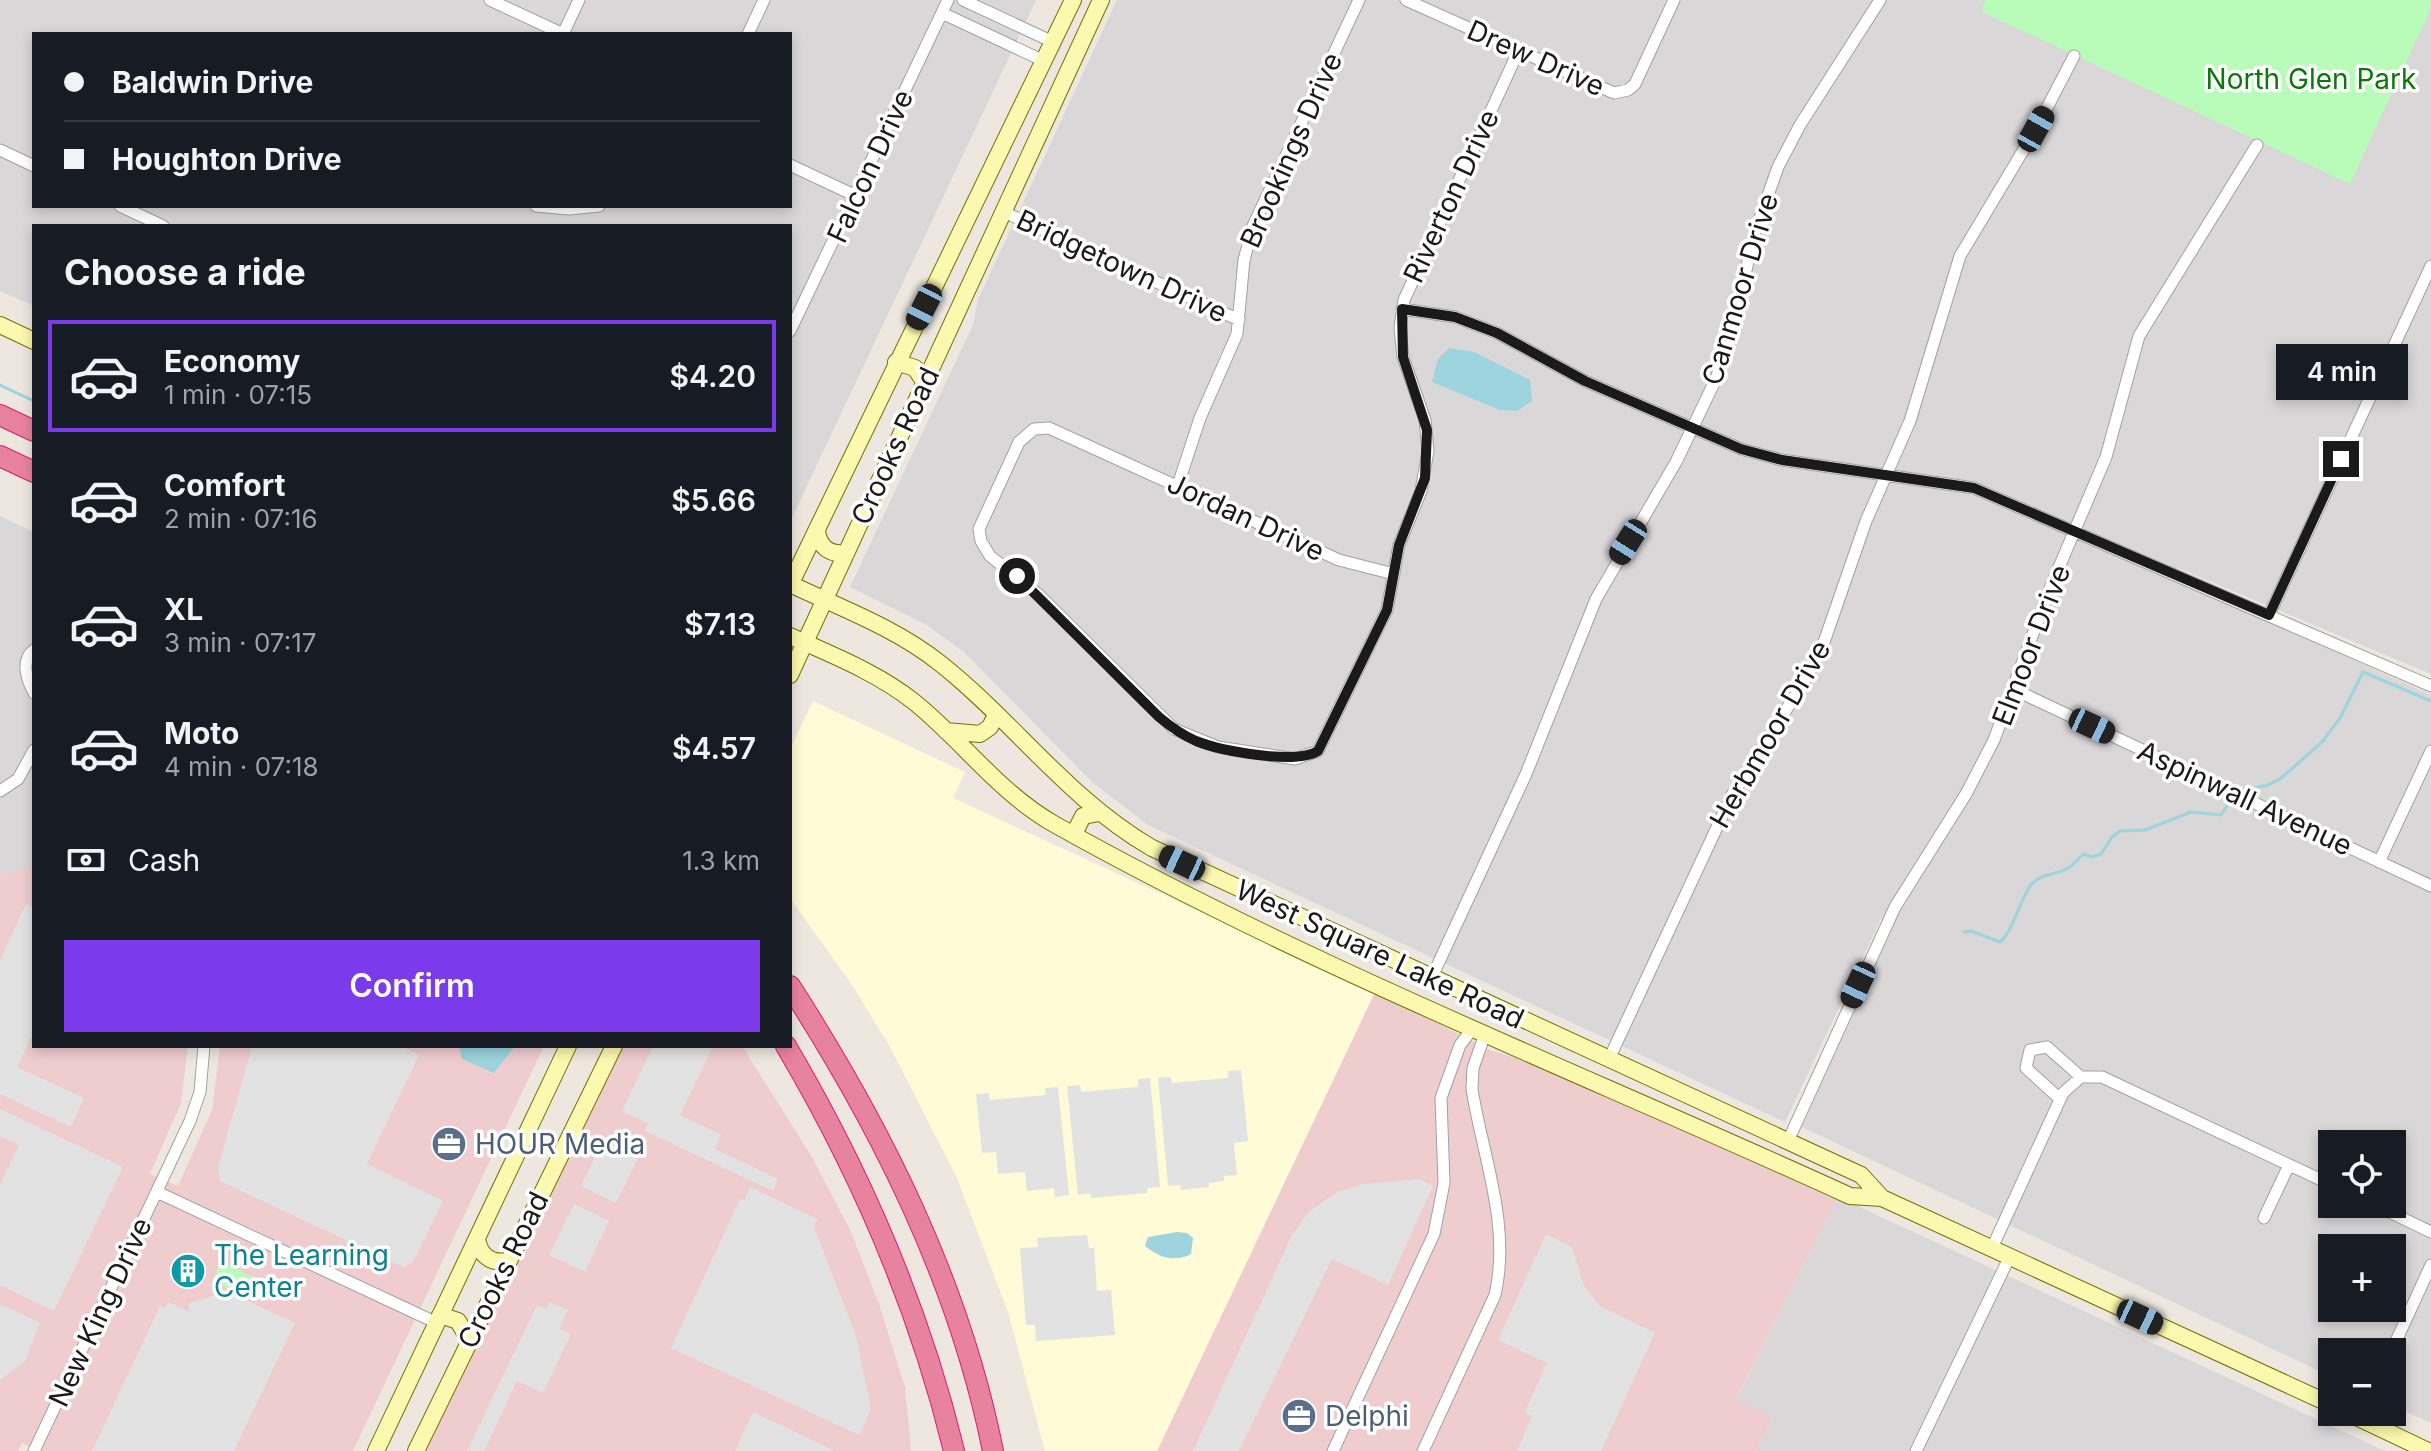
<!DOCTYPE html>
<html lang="en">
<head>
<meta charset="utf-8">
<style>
  :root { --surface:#171b24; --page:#242831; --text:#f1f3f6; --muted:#9ea1a6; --line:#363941; --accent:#7c3aed }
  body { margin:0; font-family:Inter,sans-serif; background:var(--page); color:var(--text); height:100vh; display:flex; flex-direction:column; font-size:30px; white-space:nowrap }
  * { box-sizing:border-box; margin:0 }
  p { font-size:26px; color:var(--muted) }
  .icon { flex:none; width:44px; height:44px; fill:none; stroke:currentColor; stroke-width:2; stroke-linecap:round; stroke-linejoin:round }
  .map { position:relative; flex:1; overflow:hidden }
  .side { position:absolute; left:32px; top:224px; width:760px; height:824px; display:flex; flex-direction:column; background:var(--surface); border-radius:0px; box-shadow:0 4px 12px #0003 }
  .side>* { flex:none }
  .hud { position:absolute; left:32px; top:32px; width:760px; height:176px; border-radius:0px; box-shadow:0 4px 12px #0003; display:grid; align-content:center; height:176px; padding:0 32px; background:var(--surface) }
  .controls { position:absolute; left:2318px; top:1130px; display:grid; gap:16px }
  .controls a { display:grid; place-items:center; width:88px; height:88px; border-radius:0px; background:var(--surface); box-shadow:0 4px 12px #0003; font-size:40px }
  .end { position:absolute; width:36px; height:36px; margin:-18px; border:10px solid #1a1a1a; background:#fff; box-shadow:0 0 0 4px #fff }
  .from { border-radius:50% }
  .bubble { position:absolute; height:56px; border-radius:0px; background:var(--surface); box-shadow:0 4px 12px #0003; font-size:26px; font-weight:600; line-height:56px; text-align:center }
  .car { position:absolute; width:24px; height:48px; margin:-24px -12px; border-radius:10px; box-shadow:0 0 6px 2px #0007; background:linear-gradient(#222 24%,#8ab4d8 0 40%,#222 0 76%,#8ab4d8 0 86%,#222 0) }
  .hud b { display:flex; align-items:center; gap:28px; height:76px; font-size:30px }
  .hud b+b { border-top:2px solid var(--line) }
  .hud i { width:20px; height:20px; background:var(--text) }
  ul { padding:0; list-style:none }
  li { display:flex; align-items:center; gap:24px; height:112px; margin:0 16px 12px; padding:0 16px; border:4px solid transparent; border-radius:0px }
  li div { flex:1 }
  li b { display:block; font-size:30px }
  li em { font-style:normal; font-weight:600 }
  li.current { border-color:var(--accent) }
  li>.icon { width:72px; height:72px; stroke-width:1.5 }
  h2 { padding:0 32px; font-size:36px; line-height:96px }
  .pay { display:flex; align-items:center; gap:20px; height:88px; padding:0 32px; font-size:30px }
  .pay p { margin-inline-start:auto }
  .primary-button { display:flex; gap:16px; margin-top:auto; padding:16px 32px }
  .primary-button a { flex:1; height:92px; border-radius:0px; background:var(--accent); color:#fff; font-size:32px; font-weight:600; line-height:92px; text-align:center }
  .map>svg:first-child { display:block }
  .residential { fill:#d9d7d7; fill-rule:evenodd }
  .commercial { fill:#efcdcf }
  .education { fill:#fffbd6 }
  .park { fill:#b9fbb8 }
  .parking { fill:#e2e2e2 }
  .water { fill:#9dd4dd }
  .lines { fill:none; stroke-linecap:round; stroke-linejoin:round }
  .stream { stroke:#9dd4dd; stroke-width:3 }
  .street-casing { stroke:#a1a1a1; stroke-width:13 }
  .secondary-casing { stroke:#707201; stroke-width:18 }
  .highway-casing { stroke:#d91d70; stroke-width:22 }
  .street { stroke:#fff; stroke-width:11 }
  .secondary { stroke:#fbf8af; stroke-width:16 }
  .highway { stroke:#e8839f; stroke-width:20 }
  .route { stroke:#1a1a1a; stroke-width:10 }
  .labels { text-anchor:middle; stroke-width:7; stroke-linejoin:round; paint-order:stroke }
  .street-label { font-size:28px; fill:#1a1a1a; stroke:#fff }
  .park-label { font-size:28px; fill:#097907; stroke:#fff }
  .service-label { font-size:28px; fill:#4e5e75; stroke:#fff; text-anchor:start }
  .culture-label { font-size:28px; fill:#0d838f; stroke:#fff; text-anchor:start }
</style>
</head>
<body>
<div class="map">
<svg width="2431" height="1451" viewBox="0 0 2431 1451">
  <rect width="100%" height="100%" fill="#ede7df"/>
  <path class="residential" d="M0,0H1036L790,522V226H34V306L0,291ZM34,34H790V206H34Z
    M1117,0H2431V674L2178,568L2172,578L2431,695V1423L2392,1405V1352H2332V1377L1802,1127L1894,925L1881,919L1785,1122L1148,825L1092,782L964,652L925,624L850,587L973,325L978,300ZM2332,1144H2392V1204H2332ZM2332,1248H2392V1308H2332Z
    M0,516L34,532V866L0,874Z
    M1838,1197L2385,1451H1756L1773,1417L1736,1400Z"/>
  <path class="commercial" d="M34,866V1046H188L181,1103L150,1174L178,1186L212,1110L220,1046H544L353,1451H37L22,1443L18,1451H0V874Z
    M1375,992L1492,1051L1534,1063L1838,1197L1736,1399L1773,1417L1756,1451H1157Z
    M624,1046H742L812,1157L851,1232L879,1304L905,1387L911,1451H426Z"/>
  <path class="education" d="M813,701L965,772L953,798L1375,992L1157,1451H1045L1008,1312L957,1178L890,1047L852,985L790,898V749Z"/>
  <path class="park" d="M1985,0H2431V8L2350,184L1982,12Z
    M221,1262L264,1282L256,1302L212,1281Z"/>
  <path class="parking" d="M26,904L34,907V1031L17,1067L84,1098L71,1127L0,1094V961Z
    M252,1046H400L419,1055L367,1164L443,1201L413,1262L403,1267L220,1181L218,1167Z
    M653,1046H713L680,1115L721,1135L715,1149L778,1179L773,1191L645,1131L648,1124L622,1111Z
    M1241,1070L1248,1141L1234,1143L1237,1175L1224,1176V1181L1209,1183V1187L1181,1190L1180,1185L1168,1186L1158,1078L1171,1077L1172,1083L1228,1078V1071Z
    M1150,1078L1160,1187L1147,1188V1193L1091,1198L1090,1193L1078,1195L1067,1086L1080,1085L1081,1092L1138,1087V1079Z
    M1058,1087L1069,1195L1055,1197L1054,1188L1027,1191L1025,1172L998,1174L996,1152L982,1153L976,1094L989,1093L990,1100L1046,1095L1045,1088Z
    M0,1109L123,1167L54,1311L0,1285V1185L19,1145L0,1136Z
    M604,1139L639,1156L616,1203L581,1186Z
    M1420,1179L1433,1186L1388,1285L1332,1259L1239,1451H1193L1292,1235L1309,1212L1337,1192L1363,1184Z
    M750,1187L817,1219L814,1227L856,1336L871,1410L859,1435L671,1348L740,1199L744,1200Z
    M574,1204L609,1221L585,1272L549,1255Z
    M1546,1234L1572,1247L1584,1286L1600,1306L1655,1333L1601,1451H1517L1532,1416L1525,1412L1547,1363L1498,1340Z
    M1087,1235L1089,1248H1094L1097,1291L1111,1290L1115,1335L1036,1341L1035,1325H1026L1020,1248L1038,1247L1037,1238Z
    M229,1292L295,1323L234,1451H92L160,1306L165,1308L168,1302L190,1312L188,1304L221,1293L224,1302Z
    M549,1302L568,1310L559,1328L571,1334L543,1393L517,1381L484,1451H467L537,1305L546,1309Z
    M0,1304L40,1323L25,1361L0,1380Z
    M753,1412L835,1451H735Z"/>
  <path class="water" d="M1449,348L1474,352L1530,380L1532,401L1517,411L1500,410L1432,382L1438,359Z
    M459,1046H515L494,1073L462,1059Z
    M1177,1232L1187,1233L1193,1238L1191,1254C1175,1263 1158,1257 1145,1246L1148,1237Z"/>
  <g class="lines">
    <path class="stream" d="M0,385L34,401
      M2243,790L2268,785L2280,779L2322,742L2340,718L2363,672L2431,701
      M1964,932L1971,931L2000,942C2012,933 2020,901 2030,886C2041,872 2056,876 2070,867C2075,863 2079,857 2084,854L2093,857L2101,854L2112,837L2120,831L2145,830L2191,812L2221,815L2230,801"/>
    <defs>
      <path id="street" d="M490,0L563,34L579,0
        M963,0L1053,42
        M1406,0L1614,93L1628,90L1635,84L1674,0
        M942,13L1044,61
        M748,34L764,0
        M0,150L34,166
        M790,165L856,196
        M120,206L163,226
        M536,206L569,209L599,206
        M1004,212L1239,320
        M1402,309L1455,317L1497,333L1585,381L1741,449L1782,460L1974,488L2431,686
        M790,331L948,0
        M1178,485L1200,418L1237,334L1244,260L1253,226L1359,0
        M1394,574L1339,560L1049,428L1034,429L1019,442L979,529L981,541L990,556L1039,595L1174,729L1218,747L1295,759L1318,751L1387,610L1399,545L1421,491L1428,451L1425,420L1403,357L1400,328L1404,300L1518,52
        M2269,615L2431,266
        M34,650C20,660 27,680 34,693
        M2015,690L2431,886
        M0,791L18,779L34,750
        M2379,862L2431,751
        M1432,977L1526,774L1596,599L1676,462L1715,381L1729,342L1755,232L1778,167L1800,125L1880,0
        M1609,1059L1732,795L1807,677L1823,645L1866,521L1910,421L1960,256L2036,129L2074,56
        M2060,1099L2026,1068L2030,1050L2047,1047L2081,1077
        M1788,1141L1895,907L1966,794L1994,740L2048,593L2106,457L2139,336L2257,145
        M157,1192L437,1323
        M2373,1204L2431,1232
        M2264,1218L2289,1165
        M1992,1248L2063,1093L2081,1077H2102L2332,1185
        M2391,1352L2431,1265
        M34,1451L190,1121L200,1092L204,1046
        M1333,1451L1434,1234L1444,1183L1441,1098L1460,1045L1473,1028
        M1423,1451L1495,1295C1511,1225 1483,1158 1472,1089L1473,1068L1485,1034
        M1916,1451L2010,1256"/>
      <path id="secondary" d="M0,325L34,341
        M896,362L915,368L925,383
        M817,531C819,546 829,555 845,553
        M790,584C841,608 896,628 941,664C1015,723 1069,800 1152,848L1861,1175L1882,1198
        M790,585L1073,0
        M790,636C832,655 876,672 913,701C962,740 998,792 1054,824C1309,967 1584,1074 1850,1196L1882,1198L2332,1405
        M790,675L1101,0
        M946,731L980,734L990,727L996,715
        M1074,834L1083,816L1099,813
        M477,1238C479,1254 490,1264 506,1261
        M440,1315L458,1321L469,1340
        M2346,1412L2428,1451
        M376,1451L568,1046
        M416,1451L614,1046"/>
      <path id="highway" d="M0,415L34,431
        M0,456L34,472
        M790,986C882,1129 959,1282 993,1451
        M786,1046C861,1173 919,1307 954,1451"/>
    </defs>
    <use href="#street" class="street-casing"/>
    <use href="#secondary" class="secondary-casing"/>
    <use href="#highway" class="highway-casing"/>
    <use href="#street" class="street"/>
    <use href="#secondary" class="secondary"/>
    <use href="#highway" class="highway"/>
  </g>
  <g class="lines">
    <path class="route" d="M1017,576L1159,717C1171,727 1182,735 1196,741C1221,751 1296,765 1318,751L1387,610L1399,545L1425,478L1427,430L1403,357L1402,309L1455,317L1497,333L1585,381L1741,449L1782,460L1974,488L2269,615L2341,459"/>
  </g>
  <defs>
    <symbol id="office-disc" viewBox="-11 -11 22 22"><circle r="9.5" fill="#5c6f8a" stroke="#fff"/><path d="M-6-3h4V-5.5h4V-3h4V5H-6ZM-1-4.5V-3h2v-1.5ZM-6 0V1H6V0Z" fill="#fff"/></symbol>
    <symbol id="building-disc" viewBox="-11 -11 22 22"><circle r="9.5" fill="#0f9aa8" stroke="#fff"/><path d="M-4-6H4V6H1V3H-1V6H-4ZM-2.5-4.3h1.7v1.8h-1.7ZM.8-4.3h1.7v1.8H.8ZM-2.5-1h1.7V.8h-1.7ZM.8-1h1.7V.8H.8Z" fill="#fff"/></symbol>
  </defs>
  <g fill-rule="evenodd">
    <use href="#office-disc" x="429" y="1124" width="40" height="40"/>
    <use href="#building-disc" x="168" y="1251" width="40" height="40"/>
    <use href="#office-disc" x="1279" y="1396" width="40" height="40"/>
  </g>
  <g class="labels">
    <g class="street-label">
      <text transform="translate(1536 58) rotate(24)" y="10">Drew Drive</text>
      <text transform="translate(1291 150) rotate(-66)" y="10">Brookings Drive</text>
      <text transform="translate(870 166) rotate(-65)" y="10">Falcon Drive</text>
      <text transform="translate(1451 196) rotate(-65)" y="10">Riverton Drive</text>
      <text transform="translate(1122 266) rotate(25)" y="10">Bridgetown Drive</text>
      <text transform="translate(1740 289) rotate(-73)" y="10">Canmoor Drive</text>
      <text transform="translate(895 446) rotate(-65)" y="10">Crooks Road</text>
      <text transform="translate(1246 517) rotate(25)" y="10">Jordan Drive</text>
      <text transform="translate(2031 645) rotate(-69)" y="10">Elmoor Drive</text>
      <text transform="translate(1770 734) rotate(-60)" y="10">Herbmoor Drive</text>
      <text transform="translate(2245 798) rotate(25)" y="10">Aspinwall Avenue</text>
      <text transform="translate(1380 954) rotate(25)" y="10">West Square Lake Road</text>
      <text transform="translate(503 1270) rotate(-64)" y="10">Crooks Road</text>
      <text transform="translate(100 1312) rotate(-65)" y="10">New King Drive</text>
    </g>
    <g class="park-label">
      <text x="2311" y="89">North Glen Park</text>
    </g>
    <g class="service-label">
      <text x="475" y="1154">HOUR Media</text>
      <text x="1325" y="1426">Delphi</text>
    </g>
    <g class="culture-label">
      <text x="214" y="1265">The Learning<tspan x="214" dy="32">Center</tspan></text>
    </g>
  </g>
</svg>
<div class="controls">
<a><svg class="icon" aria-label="locate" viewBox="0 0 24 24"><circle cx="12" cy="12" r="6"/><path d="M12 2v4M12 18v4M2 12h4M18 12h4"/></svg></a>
<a>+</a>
<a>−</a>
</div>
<i class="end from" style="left:1017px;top:576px"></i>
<i class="end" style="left:2341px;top:459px"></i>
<div class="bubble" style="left:2276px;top:344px;width:132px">4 min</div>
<i class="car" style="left:2036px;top:129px;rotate:29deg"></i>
<i class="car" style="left:924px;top:307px;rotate:207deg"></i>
<i class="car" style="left:1628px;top:542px;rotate:212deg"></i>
<i class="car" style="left:2092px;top:726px;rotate:115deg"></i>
<i class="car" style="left:1182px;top:863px;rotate:295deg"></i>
<i class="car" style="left:1858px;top:985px;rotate:205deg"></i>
<i class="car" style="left:2140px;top:1317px;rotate:115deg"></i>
<div class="hud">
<b><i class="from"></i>Baldwin Drive</b>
<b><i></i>Houghton Drive</b>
</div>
<section class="side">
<h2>Choose a ride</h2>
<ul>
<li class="current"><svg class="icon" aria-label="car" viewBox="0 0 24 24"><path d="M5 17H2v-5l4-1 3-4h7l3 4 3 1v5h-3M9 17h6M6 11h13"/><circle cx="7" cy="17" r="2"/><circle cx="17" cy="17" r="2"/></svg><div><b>Economy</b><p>1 min · 07:15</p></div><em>$4.20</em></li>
<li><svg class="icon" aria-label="car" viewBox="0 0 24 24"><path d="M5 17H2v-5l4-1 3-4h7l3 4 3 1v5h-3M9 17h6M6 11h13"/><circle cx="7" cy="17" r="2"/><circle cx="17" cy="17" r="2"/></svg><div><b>Comfort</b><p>2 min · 07:16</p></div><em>$5.66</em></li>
<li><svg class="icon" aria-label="car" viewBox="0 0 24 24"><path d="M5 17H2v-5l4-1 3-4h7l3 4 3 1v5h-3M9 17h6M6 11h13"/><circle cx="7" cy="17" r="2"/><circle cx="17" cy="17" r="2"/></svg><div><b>XL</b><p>3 min · 07:17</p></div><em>$7.13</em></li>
<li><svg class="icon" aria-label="car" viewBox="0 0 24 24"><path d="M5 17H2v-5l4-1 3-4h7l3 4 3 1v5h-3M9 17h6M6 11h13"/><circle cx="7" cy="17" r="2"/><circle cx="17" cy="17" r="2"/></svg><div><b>Moto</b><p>4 min · 07:18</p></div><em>$4.57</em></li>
</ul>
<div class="pay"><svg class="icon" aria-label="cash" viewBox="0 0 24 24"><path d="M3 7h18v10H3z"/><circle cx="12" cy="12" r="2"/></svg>Cash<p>1.3 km</p></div>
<div class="primary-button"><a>Confirm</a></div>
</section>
</div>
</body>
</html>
